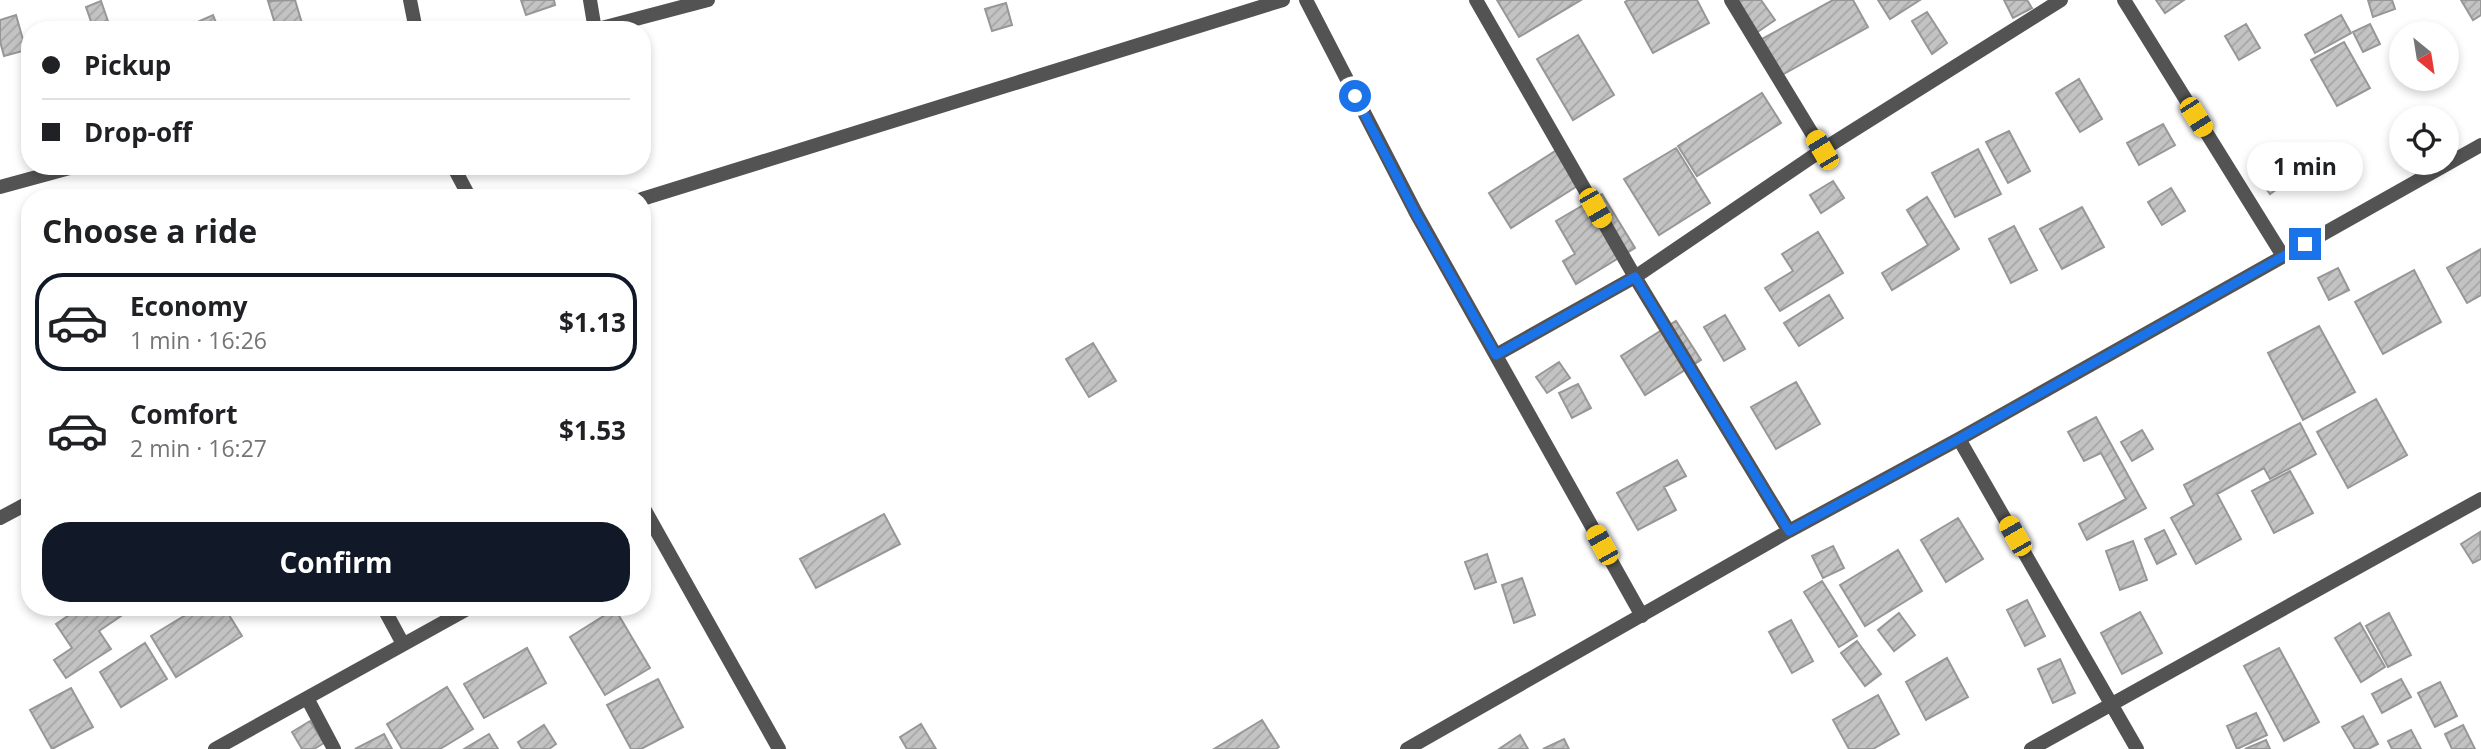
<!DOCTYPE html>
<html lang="en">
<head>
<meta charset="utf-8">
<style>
  :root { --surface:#fff; --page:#f2f2f2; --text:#202124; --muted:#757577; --line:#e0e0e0; --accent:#111827 }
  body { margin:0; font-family:"Open Sans",sans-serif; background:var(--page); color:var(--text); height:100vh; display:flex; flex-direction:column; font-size:26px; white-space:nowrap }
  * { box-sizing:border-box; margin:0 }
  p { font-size:23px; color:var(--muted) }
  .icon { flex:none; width:38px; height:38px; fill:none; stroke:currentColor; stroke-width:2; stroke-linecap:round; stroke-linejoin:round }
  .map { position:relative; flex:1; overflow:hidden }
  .details { position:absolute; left:21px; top:189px; width:630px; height:427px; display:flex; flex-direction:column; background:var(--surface); border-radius:28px; box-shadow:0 4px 10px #0003 }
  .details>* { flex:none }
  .banner { position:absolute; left:21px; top:21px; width:630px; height:154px; border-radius:28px; box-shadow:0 4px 10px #0003; display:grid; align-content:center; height:154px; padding:0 21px; background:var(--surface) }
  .needle { width:46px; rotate:150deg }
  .tools { position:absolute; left:2389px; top:21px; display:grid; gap:14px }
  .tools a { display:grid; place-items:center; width:70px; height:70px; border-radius:50%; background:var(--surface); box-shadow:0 4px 10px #0003; font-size:35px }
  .end { position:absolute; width:32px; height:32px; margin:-16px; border:9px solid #1a73e8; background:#fff; box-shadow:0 0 0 4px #fff }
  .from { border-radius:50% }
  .bubble { position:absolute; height:49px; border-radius:24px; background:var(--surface); box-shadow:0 4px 10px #0003; font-size:23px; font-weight:700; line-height:49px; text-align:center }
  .car { position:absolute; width:21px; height:42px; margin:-21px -10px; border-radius:9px; box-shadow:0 0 5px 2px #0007; background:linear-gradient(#f5c518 24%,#345 0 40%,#f5c518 0 76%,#345 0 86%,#f5c518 0) }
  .banner b { display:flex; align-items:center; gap:24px; height:66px; font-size:26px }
  .banner b+b { border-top:2px solid var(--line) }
  .banner i { width:18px; height:18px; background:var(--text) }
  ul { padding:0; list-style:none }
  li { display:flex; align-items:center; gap:21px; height:98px; margin:0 14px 10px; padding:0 7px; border:4px solid transparent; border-radius:28px }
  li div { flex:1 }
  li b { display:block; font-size:26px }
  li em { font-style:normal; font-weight:700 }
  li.current { border-color:var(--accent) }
  li>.icon { width:63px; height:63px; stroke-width:1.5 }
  h2 { padding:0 21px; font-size:32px; line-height:84px }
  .action { display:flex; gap:14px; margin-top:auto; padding:14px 21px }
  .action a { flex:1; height:80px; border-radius:28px; background:var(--accent); color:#fff; font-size:28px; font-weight:700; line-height:80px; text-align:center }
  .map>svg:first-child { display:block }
  .building { fill:url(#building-hatch); stroke:#979797; stroke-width:2 }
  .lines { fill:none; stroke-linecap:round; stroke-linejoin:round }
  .street { stroke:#535353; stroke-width:14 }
  .route { stroke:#1a73e8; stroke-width:9 }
</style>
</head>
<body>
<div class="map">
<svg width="2481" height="749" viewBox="0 0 2481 749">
  <defs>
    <pattern id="building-hatch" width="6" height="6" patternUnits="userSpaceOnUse" patternTransform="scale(1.75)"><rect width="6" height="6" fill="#c3c3c3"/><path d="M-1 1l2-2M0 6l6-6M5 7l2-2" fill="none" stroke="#a6a6a6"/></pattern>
  </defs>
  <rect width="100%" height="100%" fill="#fff"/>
  <path class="building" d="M295,0L304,30H277L268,1Z
    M521,0H554L555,5L526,15Z
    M1497,0H1581L1519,37Z
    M1628,0H1697L1709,23L1653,53L1625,2Z
    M1731,0H1761L1775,20L1753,35Z
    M1833,0H1853L1868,27L1782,75L1762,39Z
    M1878,0H1920L1890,19Z
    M2004,0H2027L2032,8L2013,18Z
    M2156,0H2184L2165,13Z
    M2368,0H2392L2395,9L2373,17Z
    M2461,0H2481V15L2473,20Z
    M101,1L111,30H94L86,7Z
    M1006,3L1012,25L992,31L985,9Z
    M1927,12L1947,43L1932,54L1912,21Z
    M16,15L26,50L4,56L0,41V20Z
    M213,15L219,30H196L193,24Z
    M2341,15L2351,33L2315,53L2305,35Z
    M192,23L194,30H176V28Z
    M2246,24L2260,48L2239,60L2225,36Z
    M2370,24L2380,44L2363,52L2353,32Z
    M1578,35L1614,95L1573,120L1537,59Z
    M2344,42L2370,88L2337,106L2311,60Z
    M2079,79L2102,119L2080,132L2056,93Z
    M1762,93L1781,123L1697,176L1678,146Z
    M2163,124L2175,145L2139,165L2127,143Z
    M2009,131L2030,171L2008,183L1986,142Z
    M1560,148L1582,183L1511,228L1489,193Z
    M1676,148L1710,203L1659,235L1624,179Z
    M1978,149L2001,194L1955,217L1932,173Z
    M2271,152L2291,179L2270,194L2250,167Z
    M1833,181L1844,198L1821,213L1810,195Z
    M2171,188L2185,211L2162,225L2148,202Z
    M1602,194L1635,248L1576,284L1563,261L1575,254L1556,221Z
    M1927,197L1959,249L1892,290L1882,273L1928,245L1907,210Z
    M2082,207L2104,247L2062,269L2040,229Z
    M2014,226L2037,270L2011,283L1989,239Z
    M1818,232L1843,273L1780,311L1765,288L1793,271L1782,254Z
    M2481,249V295L2467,303L2447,268Z
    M2338,268L2349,290L2329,300L2318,278Z
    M2414,270L2441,322L2383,354L2355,302Z
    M1829,295L1843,318L1799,346L1784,323Z
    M1725,315L1745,349L1724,361L1704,327Z
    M1676,321L1701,360L1645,395L1621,356Z
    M2319,326L2355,392L2303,420L2268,353Z
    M1093,343L1116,381L1089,397L1066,359Z
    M1559,362L1570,378L1547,393L1536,377Z
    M1796,382L1820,424L1776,449L1751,407Z
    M1578,384L1591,408L1572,418L1559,393Z
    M2376,399L2407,455L2348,488L2317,432Z
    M2096,417L2146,508L2087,540L2079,524L2126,499L2101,453L2084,461L2068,432Z
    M2300,423L2316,454L2270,479L2264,468L2217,494L2241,539L2196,564L2171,518L2194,505L2184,485Z
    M2142,430L2153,449L2132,461L2121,442Z
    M1677,460L1686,476L1664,487L1676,510L1638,530L1617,493Z
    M2290,471L2313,513L2274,533L2252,491Z
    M884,514L900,544L816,588L800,559Z
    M1958,518L1983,559L1946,582L1921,540Z
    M2164,530L2176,554L2157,564L2145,539Z
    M2480,532L2481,559L2473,563L2461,544Z
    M2133,541L2147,580L2120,590L2106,551Z
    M1833,546L1844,568L1823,578L1812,556Z
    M1898,550L1922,591L1865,626L1840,585Z
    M1487,554L1496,582L1475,589L1465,562Z
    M1522,578L1535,615L1514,623L1502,585Z
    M1822,581L1857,636L1839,647L1804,592Z
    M2027,600L2045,636L2025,646L2007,610Z
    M81,607H124L127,612L99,631L111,649L66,678L54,660L72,648L56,624Z
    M199,607H224L242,636L176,677L151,636Z
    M615,609L650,668L605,695L570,637Z
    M2140,612L2162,653L2122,674L2101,633Z
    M1899,613L1915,635L1894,651L1878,630Z
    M2389,613L2411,655L2388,667L2366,626Z
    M1791,620L1813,661L1792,673L1769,632Z
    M2360,623L2385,667L2361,682L2335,638Z
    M1857,641L1881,674L1865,686L1841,653Z
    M145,643L167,679L121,707L100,672Z
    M527,648L546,683L484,718L464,684Z
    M2279,648L2319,722L2284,741L2244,666Z
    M1947,658L1968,697L1926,720L1906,682Z
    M2060,659L2075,693L2053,703L2038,669Z
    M658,679L683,727L641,749H631L607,705Z
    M2401,679L2411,697L2382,713L2372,694Z
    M2440,682L2457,716L2435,727L2418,693Z
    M447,687L473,729L440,749H402L387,724Z
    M71,688L93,727L52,749L30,710Z
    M1878,695L1899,734L1873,749H1849L1833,720Z
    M2256,713L2267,735L2237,749L2227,726Z
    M2363,716L2378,744L2368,749H2355L2342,727Z
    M1262,720L1279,747L1276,749H1214Z
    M310,721L324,743L314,749H302L292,732Z
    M921,724L936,749H907L900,737Z
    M544,725L556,744L549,749H522L518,742Z
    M2463,725L2475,749H2452L2445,734Z
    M2411,730L2421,749H2392L2388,741Z
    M384,734L392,749H355Z
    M489,734L498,749H464Z
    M1520,735L1528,749H1499Z
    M1564,739L1569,749H1543Z
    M2266,740L2270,749H2245Z"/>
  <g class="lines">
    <path class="street" d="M410,0L416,30
      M590,0L595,30
      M1306,0L1416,213L1642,616
      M1476,0L1635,277L1789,531
      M1731,0L1822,150
      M2124,0L2283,256
      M594,30L708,0
      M453,166L470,198
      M0,187L77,166
      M642,199L1283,0
      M1496,355L1635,277L1822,150L2061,0
      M1959,439L2137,749
      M642,505L779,749
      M0,518L30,502
      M383,607L403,644
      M307,698L334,749
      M215,749L471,607
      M1407,749L1789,531L1959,439L2481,145
      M2031,749L2481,499"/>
  </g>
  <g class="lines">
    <path class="route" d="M1355,96L1416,214L1496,355L1635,277L1789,531L1959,439L2305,244"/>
  </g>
</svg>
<div class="tools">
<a><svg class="needle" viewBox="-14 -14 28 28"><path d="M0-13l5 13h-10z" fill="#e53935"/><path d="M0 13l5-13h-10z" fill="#757577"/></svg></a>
<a><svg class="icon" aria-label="locate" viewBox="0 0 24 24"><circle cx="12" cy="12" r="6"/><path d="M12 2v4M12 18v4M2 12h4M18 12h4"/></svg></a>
</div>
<i class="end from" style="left:1355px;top:96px"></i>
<i class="end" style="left:2305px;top:244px"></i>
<div class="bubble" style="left:2247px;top:142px;width:116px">1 min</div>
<i class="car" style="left:2196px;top:117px;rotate:148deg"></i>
<i class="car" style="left:1822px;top:150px;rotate:329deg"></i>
<i class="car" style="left:1595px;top:208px;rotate:150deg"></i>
<i class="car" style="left:2015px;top:536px;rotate:330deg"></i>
<i class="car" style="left:1602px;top:545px;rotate:331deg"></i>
<div class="banner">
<b><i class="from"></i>Pickup</b>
<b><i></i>Drop-off</b>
</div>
<section class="details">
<h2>Choose a ride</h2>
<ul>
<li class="current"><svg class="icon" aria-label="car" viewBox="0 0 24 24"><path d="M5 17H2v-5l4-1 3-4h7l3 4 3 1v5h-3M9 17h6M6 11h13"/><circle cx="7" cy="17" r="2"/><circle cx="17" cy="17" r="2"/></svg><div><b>Economy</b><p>1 min · 16:26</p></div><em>$1.13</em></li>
<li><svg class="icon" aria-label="car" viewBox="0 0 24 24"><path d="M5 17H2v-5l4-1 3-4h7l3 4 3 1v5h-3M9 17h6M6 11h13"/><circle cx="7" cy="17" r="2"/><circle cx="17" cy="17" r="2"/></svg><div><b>Comfort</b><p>2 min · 16:27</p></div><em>$1.53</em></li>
</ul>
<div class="action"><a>Confirm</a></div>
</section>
</div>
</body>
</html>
